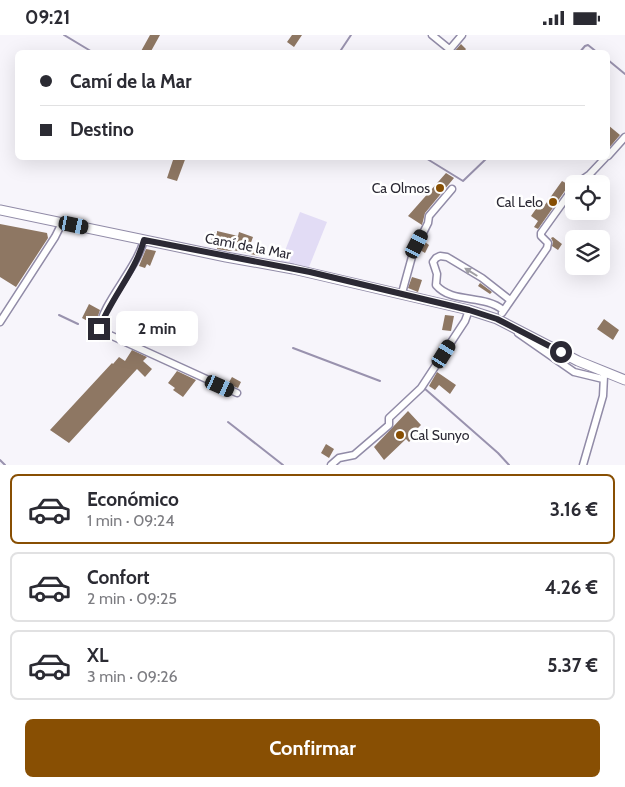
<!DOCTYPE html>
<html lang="es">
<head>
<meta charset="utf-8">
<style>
  :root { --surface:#fff; --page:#f7f7f7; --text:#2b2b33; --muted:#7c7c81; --line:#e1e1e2; --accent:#884f03 }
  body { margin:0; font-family:Cabin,sans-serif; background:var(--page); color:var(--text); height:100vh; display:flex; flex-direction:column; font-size:19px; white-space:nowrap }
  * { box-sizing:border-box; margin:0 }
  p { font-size:16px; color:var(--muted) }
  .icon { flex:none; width:28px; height:28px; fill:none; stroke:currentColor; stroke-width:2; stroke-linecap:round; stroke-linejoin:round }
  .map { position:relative; height:430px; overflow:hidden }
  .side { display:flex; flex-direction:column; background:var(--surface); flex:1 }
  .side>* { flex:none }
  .top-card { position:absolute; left:15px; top:15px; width:595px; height:110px; border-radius:8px; box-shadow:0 5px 20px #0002; display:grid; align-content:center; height:110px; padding:0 25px; background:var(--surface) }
  .fabs { position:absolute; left:565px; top:140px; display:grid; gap:10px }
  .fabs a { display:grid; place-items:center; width:45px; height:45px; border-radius:8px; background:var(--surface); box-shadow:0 5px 20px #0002; font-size:25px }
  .end { position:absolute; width:22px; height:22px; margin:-11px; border:6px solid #2b2934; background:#fff; box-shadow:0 0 0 2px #fff }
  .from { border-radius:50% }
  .bubble { position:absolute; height:35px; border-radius:8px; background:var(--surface); box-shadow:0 5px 20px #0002; font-size:16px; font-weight:800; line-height:35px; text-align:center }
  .car { position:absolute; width:15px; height:30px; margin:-15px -8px; border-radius:6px; box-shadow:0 0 4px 1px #0007; background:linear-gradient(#222 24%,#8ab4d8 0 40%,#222 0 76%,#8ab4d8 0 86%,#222 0) }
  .top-card b { display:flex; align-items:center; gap:18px; height:48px; font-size:19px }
  .top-card b+b { border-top:1px solid var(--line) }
  .top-card i { width:12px; height:12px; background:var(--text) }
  ul { padding:9px 0 0; list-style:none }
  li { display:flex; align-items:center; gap:15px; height:70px; margin:0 10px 8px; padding:0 15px; border:2px solid var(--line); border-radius:8px }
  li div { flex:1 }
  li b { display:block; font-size:19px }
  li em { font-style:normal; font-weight:800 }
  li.selected { border-color:var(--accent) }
  li>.icon { width:45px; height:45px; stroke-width:1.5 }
  .action { display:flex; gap:10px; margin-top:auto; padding:10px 25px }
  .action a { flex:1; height:58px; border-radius:8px; background:var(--accent); color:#fff; font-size:20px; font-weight:800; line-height:58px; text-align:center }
  .status { display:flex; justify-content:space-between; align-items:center; height:35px; padding:0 25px; background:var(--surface); direction:ltr }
  .status svg { height:14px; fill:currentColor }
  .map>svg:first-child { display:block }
  .grass { fill:#e2dcf5 }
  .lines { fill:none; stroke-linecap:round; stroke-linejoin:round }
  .stream { stroke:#9992ae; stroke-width:2 }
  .building { fill:#8e7763 }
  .minor-casing { stroke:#918ba7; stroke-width:9 }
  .major-casing { stroke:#918ba7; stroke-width:11 }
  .minor { stroke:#fff; stroke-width:6 }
  .major { stroke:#fff; stroke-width:9 }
  .oneway { fill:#a09fa4 }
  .route { stroke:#2b2934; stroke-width:6 }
  .poi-dot { fill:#884f03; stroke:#fff; stroke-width:2 }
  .labels { text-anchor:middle; stroke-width:5; stroke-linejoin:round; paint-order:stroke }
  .poi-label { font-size:14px; fill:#2b2934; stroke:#fff; text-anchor:end }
  .street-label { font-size:14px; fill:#2b2934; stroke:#fff }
</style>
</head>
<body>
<div class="status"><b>09:21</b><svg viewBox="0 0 49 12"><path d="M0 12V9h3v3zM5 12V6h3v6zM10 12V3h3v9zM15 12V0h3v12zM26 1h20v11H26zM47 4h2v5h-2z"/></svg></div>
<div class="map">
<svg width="625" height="430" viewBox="0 0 625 430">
  <rect width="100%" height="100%" fill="#f7f5fb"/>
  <path class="grass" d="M300,177L327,187L309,232L281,226Z"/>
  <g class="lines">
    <path class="stream" d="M64,0L94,18
      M339,18L351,0
      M579,18L585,11L588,10L598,18
      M608,25L625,39
      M424,122L463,146L488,122
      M59,280L78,289
      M293,313L380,346
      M424,353L498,418L509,430
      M228,387L283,430
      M0,425L5,430"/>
  </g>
  <path class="building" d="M150,0H160L150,18H140Z
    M292,0H302L294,12L287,7Z
    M461,9L466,14L463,18H453Z
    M608,90L620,100L608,114Z
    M174,122H186L177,146L167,143Z
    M446,138L454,143L425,178L422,190L408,181Z
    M562,146L569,150L538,194L534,192L538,186L531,181L538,171L542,174Z
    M0,189L47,198L48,203L16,252L0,242Z
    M217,196L238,201L239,197L253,202L249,213L261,216L259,221L233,215L230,216L217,214L218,211L210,209L214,197L217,199Z
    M553,202L562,209L558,215L552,211L553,207L551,203Z
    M425,207L429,210L425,218L420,215Z
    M146,214L156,216L150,231L147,229L145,233L139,231Z
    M412,242L422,245L418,257L408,253Z
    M480,248L492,257L490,259L478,251Z
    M89,269L100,275L95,290L82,283Z
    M445,280L454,281L451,296L442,295Z
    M604,284L619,295L613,305L597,294Z
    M132,315L147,322L143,326L152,334L145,342L137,334L69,408L50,395L112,328L113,329L119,322L125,326Z
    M177,336L196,345L183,362L173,355L175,353L168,348Z
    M437,337L456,350L450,359L439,350L435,355L429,351Z
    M232,342L241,347L238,353L228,349Z
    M408,376L421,390L413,398L415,401L409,407L406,404L384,425L374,412Z
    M326,409L334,414L329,423L321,418Z"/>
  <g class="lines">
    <defs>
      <path id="minor" d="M432,0L448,13H451L462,0
        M608,121L625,102
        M576,149L589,140L606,122
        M144,205C136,235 102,268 99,295L237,358
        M402,258L413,218L428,188L429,181L452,154
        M503,275C484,259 452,269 436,250L437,239L433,227L436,223L440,221L447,222L482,243L510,265
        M502,278L547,213L548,208L541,201V198L574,152
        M0,287L55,202L62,188
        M518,298L574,337L603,344
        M331,430L339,423L354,420L389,390V383L421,353L465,286L469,275
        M583,430L603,361L604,341"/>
      <path id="major" d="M0,175L226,222L293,234L469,275L497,284L578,326L625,345"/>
    </defs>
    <use href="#minor" class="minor-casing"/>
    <use href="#major" class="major-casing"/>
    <use href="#minor" class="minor"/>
    <use href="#major" class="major"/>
  </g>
  <defs><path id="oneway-solid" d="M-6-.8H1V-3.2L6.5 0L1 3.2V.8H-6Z" transform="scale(1.25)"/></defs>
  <use class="oneway" href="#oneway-solid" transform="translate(471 237) rotate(-148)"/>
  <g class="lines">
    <path class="route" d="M99,294C111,263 136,236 144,205L310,237L469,275L497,284L561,317"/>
  </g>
  <g class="poi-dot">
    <circle cx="440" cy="153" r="5"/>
    <circle cx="553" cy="167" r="5"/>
    <circle cx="400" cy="400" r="5"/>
  </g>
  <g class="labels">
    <g class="poi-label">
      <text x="430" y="158">Ca Olmos</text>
      <text x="543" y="172">Cal Lelo</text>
      <text x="410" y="405" text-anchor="start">Cal Sunyo</text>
    </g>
    <g class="street-label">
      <text transform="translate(248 211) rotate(11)" y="5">Camí de la Mar</text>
    </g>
  </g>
</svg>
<div class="fabs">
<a><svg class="icon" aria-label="locate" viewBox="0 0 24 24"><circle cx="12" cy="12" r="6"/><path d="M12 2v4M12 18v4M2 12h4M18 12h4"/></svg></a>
<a><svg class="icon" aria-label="layers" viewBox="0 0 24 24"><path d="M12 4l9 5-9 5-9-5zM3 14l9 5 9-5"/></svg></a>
</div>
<i class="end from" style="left:561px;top:317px"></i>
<i class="end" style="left:99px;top:294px"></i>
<div class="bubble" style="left:116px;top:276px;width:82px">2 min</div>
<i class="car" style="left:74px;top:190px;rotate:102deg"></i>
<i class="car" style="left:417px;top:209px;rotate:27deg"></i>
<i class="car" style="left:444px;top:319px;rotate:32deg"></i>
<i class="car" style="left:220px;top:351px;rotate:114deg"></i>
<div class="top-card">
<b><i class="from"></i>Camí de la Mar</b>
<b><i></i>Destino</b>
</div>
</div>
<section class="side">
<ul>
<li class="selected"><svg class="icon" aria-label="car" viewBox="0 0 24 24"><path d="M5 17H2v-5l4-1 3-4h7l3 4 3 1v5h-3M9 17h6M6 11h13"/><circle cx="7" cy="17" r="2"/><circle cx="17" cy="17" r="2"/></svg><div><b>Económico</b><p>1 min · 09:24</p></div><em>3.16 €</em></li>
<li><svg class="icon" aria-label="car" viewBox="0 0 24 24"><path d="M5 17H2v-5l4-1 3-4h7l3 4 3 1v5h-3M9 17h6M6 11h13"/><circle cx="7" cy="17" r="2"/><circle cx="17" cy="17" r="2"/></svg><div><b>Confort</b><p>2 min · 09:25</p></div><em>4.26 €</em></li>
<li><svg class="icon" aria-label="car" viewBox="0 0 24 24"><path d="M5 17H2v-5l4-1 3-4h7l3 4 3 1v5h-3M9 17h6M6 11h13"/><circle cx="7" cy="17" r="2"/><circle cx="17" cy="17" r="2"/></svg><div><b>XL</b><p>3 min · 09:26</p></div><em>5.37 €</em></li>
</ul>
<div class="action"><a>Confirmar</a></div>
</section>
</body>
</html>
